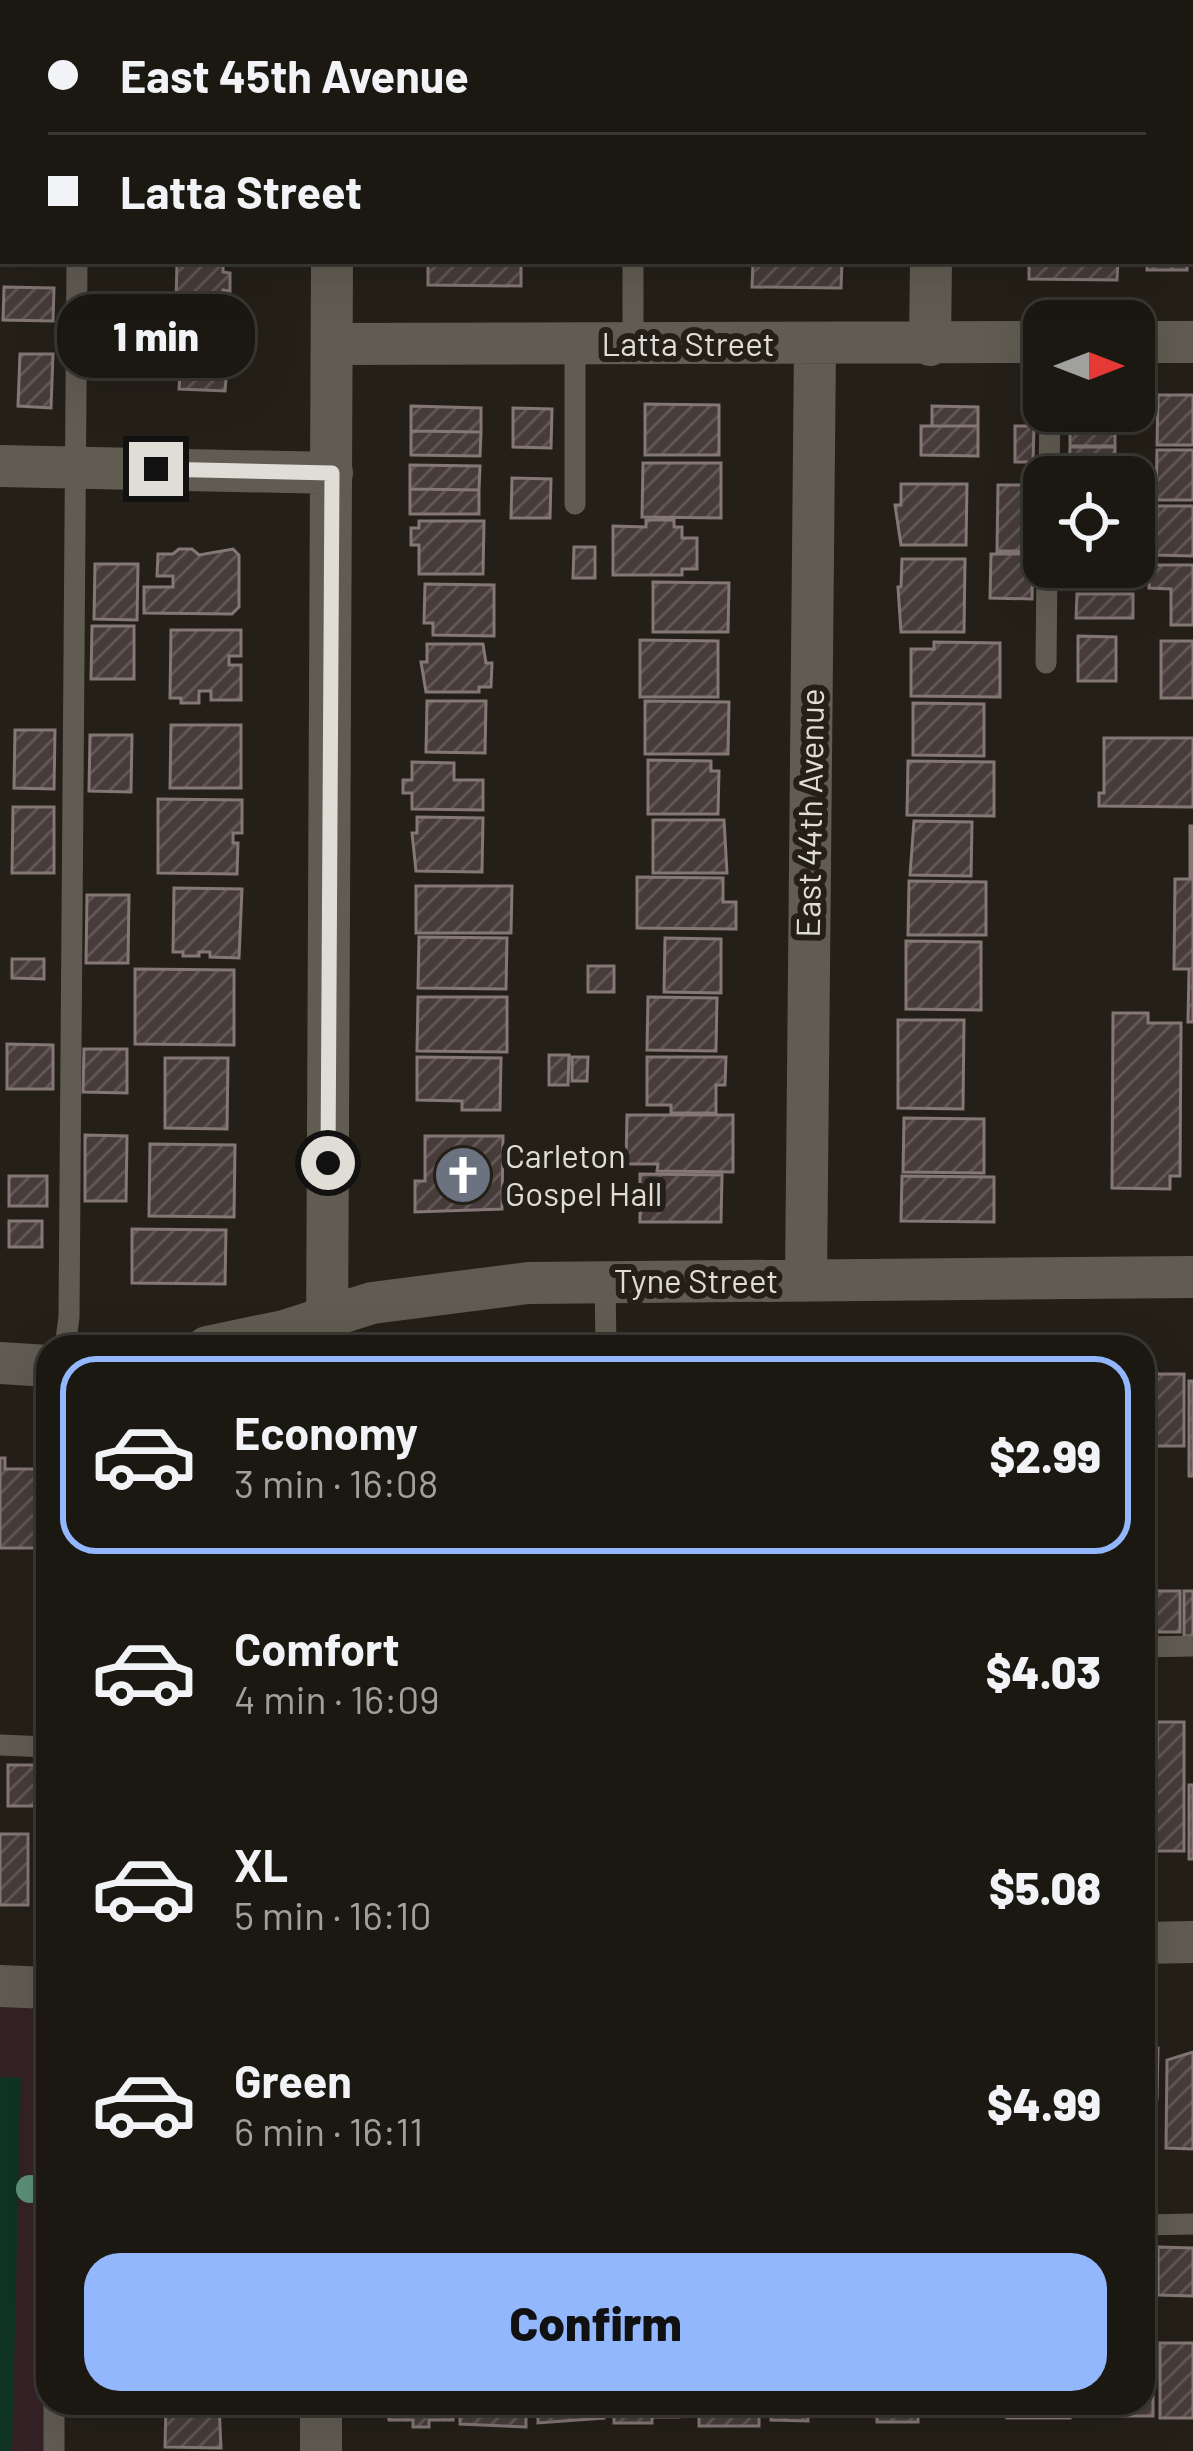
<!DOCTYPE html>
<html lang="en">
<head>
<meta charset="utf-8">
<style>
  :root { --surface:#1b1812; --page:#282520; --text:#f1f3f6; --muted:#a0a09f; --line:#393732; --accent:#93b7fd }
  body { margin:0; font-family:Barlow,sans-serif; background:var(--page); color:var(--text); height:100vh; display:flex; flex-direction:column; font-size:45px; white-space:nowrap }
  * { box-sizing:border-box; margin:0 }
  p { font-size:39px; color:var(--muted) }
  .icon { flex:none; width:66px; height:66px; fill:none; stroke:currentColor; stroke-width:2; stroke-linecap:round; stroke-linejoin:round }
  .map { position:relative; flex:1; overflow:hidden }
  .details { position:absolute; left:36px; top:1335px; width:1119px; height:1080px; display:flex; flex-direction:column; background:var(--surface); border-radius:36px; box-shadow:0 12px 48px #0002,0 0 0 3px var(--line) }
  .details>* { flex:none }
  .guide { position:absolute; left:0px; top:0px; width:1194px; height:264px; box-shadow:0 12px 48px #0002,0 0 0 3px var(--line); display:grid; align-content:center; height:264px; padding:0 48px; background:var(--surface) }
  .needle { width:78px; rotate:90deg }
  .controls { position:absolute; left:1023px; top:300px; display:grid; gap:24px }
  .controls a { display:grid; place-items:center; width:132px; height:132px; border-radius:24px; background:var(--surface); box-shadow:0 12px 48px #0002,0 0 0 3px var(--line); font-size:60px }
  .end { position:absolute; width:54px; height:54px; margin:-27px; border:15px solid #e0ddd7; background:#111; box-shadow:0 0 0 6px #111 }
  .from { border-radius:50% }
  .bubble { position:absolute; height:84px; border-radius:36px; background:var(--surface); box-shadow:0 12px 48px #0002,0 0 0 3px var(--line); font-size:39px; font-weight:800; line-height:84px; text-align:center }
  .guide b { display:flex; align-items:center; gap:42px; height:114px; font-size:45px }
  .guide b+b { border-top:3px solid var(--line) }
  .guide i { width:30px; height:30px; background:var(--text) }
  ul { padding:21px 0 0; list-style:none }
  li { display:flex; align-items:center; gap:36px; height:198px; margin:0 24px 18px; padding:0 24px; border:6px solid transparent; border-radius:36px }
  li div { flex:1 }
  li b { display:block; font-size:45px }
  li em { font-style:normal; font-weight:800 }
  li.current { border-color:var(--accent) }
  li>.icon { width:108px; height:108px; stroke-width:1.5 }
  .cta { display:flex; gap:24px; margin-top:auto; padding:24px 48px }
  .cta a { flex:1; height:138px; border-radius:36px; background:var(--accent); color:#111; font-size:48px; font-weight:800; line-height:138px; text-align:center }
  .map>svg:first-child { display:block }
  .education { fill:#352226 }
  .pitch { fill:#0f3325 }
  .building { fill:url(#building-hatch); stroke:#847776; stroke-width:3 }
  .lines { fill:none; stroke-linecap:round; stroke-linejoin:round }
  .service { stroke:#615c52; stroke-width:21 }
  .minor { stroke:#615c52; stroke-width:42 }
  .tree { fill:#5d9177 }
  .route { stroke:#e0ddd7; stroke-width:15 }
  .labels { text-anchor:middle; stroke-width:12; stroke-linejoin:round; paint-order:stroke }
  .street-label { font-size:33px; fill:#e0ddd7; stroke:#242018 }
  .poi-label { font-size:33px; fill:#e0ddd7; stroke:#242018; text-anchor:start }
</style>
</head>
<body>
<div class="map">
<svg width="1193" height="2451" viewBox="0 0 1193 2451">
  <defs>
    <pattern id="building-hatch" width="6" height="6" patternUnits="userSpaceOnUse" patternTransform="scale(3)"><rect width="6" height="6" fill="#473c3a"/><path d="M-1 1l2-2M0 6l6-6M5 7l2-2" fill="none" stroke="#615856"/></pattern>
  </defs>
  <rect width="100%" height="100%" fill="#242018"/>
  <path class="education" d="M0,2007L38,2008L48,2023V2403L54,2451H0Z"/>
  <path class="pitch" d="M0,2077L21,2078L12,2451H0Z"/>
  <path class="building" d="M439,0H522V3H439Z
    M653,0H698V3H653Z
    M766,0H839V3H766Z
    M1039,0H1115V3H1047Z
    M177,261H223V272L230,273V291L223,290L222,305L197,304V312L180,311L181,303H176Z
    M428,261H521V286L428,285Z
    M753,261H842L841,288L752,287Z
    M1118,261L1117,280L1029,279V262H1024Z
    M1147,261H1187V270H1147Z
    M4,287L54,288L53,321L3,320Z
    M107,297L143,298L142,322L106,320Z
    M106,328L153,329V351L105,350Z
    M168,331L230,333L225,391L179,389L180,377L160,376V363H167Z
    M20,354H53L51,408L18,406Z
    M1158,395H1193V445H1157Z
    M645,404L719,405V455H645Z
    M411,406L481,408V432L411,431Z
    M932,406L978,407V426H932Z
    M513,408L552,409L551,448L513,447Z
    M1070,411H1115V446H1070Z
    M921,426H978V456L921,455Z
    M1015,426H1034L1033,462H1015Z
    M411,431L481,432L480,456L411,455Z
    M1070,447H1115V477H1069Z
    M1157,450H1193V500H1156Z
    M643,463H721V518L642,517Z
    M410,465L480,466L479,490L410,489Z
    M512,478L551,479L550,518H511Z
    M901,484H967L966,545H901L895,505H901Z
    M998,485H1036V551H997Z
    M410,489L479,490V514H410Z
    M1157,506H1193V556L1156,555Z
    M646,520H674V527H682V538H697V569H682V575H613V526L646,527Z
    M419,521H484L483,574H419V545H411V528H419Z
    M574,547H595V578H573Z
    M179,549H192L199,555L233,549L239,555V607L232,614L144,613V587H173V576H157L158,554H173Z
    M991,554H1033L1032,599L990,598Z
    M902,559H965L964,632H901L898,587H901Z
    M95,564H138L137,620L94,619Z
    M1150,565H1193V625H1171V589L1149,588Z
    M653,582L729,583L728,632H653Z
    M425,584L494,585V636L433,635V623H424Z
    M1077,594H1133V618H1076Z
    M92,626H134V679H91Z
    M171,630H241V656H229V665H241V700H211V691H199V703H181V698H170Z
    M1078,636L1116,637V681H1078Z
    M640,640L718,641V697H640Z
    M1161,641H1193V698H1161Z
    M934,642L1000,643V697L911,696V649H934Z
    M427,644H483L486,663H492L491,687H479V692H426L421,662H427Z
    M427,701H486L485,753L426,752Z
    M645,701L729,702L728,754H645Z
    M913,703L984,704V756L913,755Z
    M171,725H241V788H170Z
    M15,730H55L54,789L14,788Z
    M90,735H132L131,792L89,791Z
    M1104,738H1193V807L1099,806V793H1104Z
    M648,760L711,761V771H719L718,814H648Z
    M908,761L994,762V816L907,815Z
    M412,762L454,763V780H483V810L412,809V793H403V780H412Z
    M158,799L242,800V833H233V843H238L237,874L158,873Z
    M13,807H54V873H12Z
    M417,817L483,818L482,872L416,871L412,833H417Z
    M653,820H724L727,873H653Z
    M914,821L972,822L971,876L910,875Z
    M1190,826H1193V1022H1188L1189,969H1174L1175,879H1190Z
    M637,877L723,878V902H736V929L637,928Z
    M909,881L986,882V935H908Z
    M416,886H512L511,933H416Z
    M174,888L242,889L239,958L210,957V952H199V956H183V952H173Z
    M87,895H129L128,963H86Z
    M419,937L507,938L506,989L418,988Z
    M665,938L721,939V993L664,992Z
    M906,941L981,942V1010L906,1009Z
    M12,959H44V979L12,978Z
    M588,966H614V992H588Z
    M135,969L234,970V1045L135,1044Z
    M418,997H507V1052L417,1051Z
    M648,997L717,998L716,1051L647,1050Z
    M1113,1013H1148V1023H1181L1180,1176H1170V1189L1112,1188Z
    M898,1020H964L963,1109L898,1108Z
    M7,1044L53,1045V1089H7Z
    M84,1049H127V1093L83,1092Z
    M549,1055H569L568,1085H549Z
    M417,1057L501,1058L500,1110H462V1101L417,1100Z
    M572,1057H588L587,1081H572Z
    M647,1057H726L725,1085H716V1113H671V1105H647Z
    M165,1058H228L227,1129L165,1128Z
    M627,1115H733V1172L657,1171L658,1164H626Z
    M904,1118L984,1119V1173L903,1172Z
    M85,1135L127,1136L126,1201H85Z
    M425,1136H503L502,1209L415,1212V1181H425Z
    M150,1144L235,1145L234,1217L149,1216Z
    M640,1174L722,1175L721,1222H640Z
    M9,1176H47V1206H9Z
    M902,1176L994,1177V1222L901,1221Z
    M9,1221H42V1247H9Z
    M132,1229L226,1230L225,1284L132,1283Z
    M1143,1374H1184V1446H1143Z
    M1189,1381H1193V1476H1189Z
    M0,1458H5V1469H35V1548H0Z
    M1143,1591H1180V1632H1143Z
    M1184,1591H1193V1636H1184Z
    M1157,1722H1184V1851H1143V1756H1157Z
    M8,1765H38L37,1806H8Z
    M1189,1785H1193V1859H1189Z
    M0,1834H28V1905H0Z
    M1143,2048H1158L1157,2098H1148V2119H1143Z
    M1193,2052V2149L1166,2148L1167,2060Z
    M1158,2247L1193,2248V2296L1158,2295Z
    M1143,2339H1153V2416H1089V2403H1143Z
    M1160,2343H1193V2418H1160Z
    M166,2403H219L221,2448L165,2447Z
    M389,2403H453V2420H429V2427H413V2420H389Z
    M460,2403H526V2427L460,2424Z
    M538,2403H604V2418L538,2423Z
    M614,2403H679V2417H652V2423H614Z
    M699,2403H759V2426H699Z
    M772,2403H838V2415L808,2414V2421L771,2420Z
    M851,2403H918V2422H877V2416H851Z
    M934,2403H996V2413H934Z
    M1007,2403H1070V2418H1007Z"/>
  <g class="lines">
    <path class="service" d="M77,3V0
      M635,3V0
      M633,344V261
      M1049,477L1050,411
      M575,504V344
      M1046,663L1047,567
      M605,1281L606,1347
      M65,1347L69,1317L77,261
      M1143,1647L1193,1646
      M0,1745L48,1747
      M1143,2225L1193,2224
      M54,2451V2403"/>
    <path class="minor" d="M333,3V0
      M933,3V0
      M1134,342H1193
      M332,344L1044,342
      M930,345L931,261
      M0,466L332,473
      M806,1281L815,345
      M207,1347L284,1331L372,1303L528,1283L1193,1277
      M327,1347L332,261
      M0,1363L48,1366
      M1143,1943L1193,1942
      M0,1986L48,1988
      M321,2451V2403"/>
  </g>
  <circle class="tree" cx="30" cy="2189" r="14"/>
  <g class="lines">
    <path class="route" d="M156,469L332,473L328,1163"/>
  </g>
  <defs>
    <symbol id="church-disc" viewBox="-11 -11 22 22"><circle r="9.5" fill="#6b7280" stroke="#242018"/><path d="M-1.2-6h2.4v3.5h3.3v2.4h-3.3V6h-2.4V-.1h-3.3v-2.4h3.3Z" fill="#fff"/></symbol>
  </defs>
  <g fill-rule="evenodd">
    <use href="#church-disc" x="430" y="1142" width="66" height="66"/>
  </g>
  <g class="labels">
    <g class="street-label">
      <text x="688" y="356">Latta Street</text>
      <text transform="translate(810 813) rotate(-89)" y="12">East 44th Avenue</text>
      <text x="696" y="1293">Tyne Street</text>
    </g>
    <g class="poi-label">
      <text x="505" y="1168">Carleton<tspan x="505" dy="38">Gospel Hall</tspan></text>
    </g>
  </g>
</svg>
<div class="controls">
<a><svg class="needle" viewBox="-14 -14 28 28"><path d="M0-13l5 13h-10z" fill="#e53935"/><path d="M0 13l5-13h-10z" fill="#a0a09f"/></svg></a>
<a><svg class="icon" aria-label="locate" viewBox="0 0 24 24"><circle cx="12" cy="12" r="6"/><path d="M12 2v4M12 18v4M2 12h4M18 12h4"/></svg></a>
</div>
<i class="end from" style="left:328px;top:1163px"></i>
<i class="end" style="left:156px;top:469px"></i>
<div class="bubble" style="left:57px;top:294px;width:198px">1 min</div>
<div class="guide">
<b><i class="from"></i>East 45th Avenue</b>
<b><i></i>Latta Street</b>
</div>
<section class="details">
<ul>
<li class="current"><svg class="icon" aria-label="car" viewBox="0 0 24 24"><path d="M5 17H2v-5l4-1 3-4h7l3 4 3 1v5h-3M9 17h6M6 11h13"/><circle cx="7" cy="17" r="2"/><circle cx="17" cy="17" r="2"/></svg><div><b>Economy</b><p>3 min · 16:08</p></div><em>$2.99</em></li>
<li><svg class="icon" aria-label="car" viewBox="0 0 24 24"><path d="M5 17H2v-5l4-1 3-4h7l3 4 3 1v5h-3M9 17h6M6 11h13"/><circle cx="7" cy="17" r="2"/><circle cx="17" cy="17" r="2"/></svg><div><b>Comfort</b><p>4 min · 16:09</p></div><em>$4.03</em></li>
<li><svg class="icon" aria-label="car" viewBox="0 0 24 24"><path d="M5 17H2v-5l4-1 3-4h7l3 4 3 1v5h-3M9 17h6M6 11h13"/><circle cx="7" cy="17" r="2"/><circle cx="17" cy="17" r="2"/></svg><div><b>XL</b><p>5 min · 16:10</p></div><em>$5.08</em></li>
<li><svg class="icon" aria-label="car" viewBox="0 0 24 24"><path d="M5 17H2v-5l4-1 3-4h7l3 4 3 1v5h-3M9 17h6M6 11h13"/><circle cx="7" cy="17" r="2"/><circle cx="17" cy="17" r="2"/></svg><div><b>Green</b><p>6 min · 16:11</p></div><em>$4.99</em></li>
</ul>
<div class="cta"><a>Confirm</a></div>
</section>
</div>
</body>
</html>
